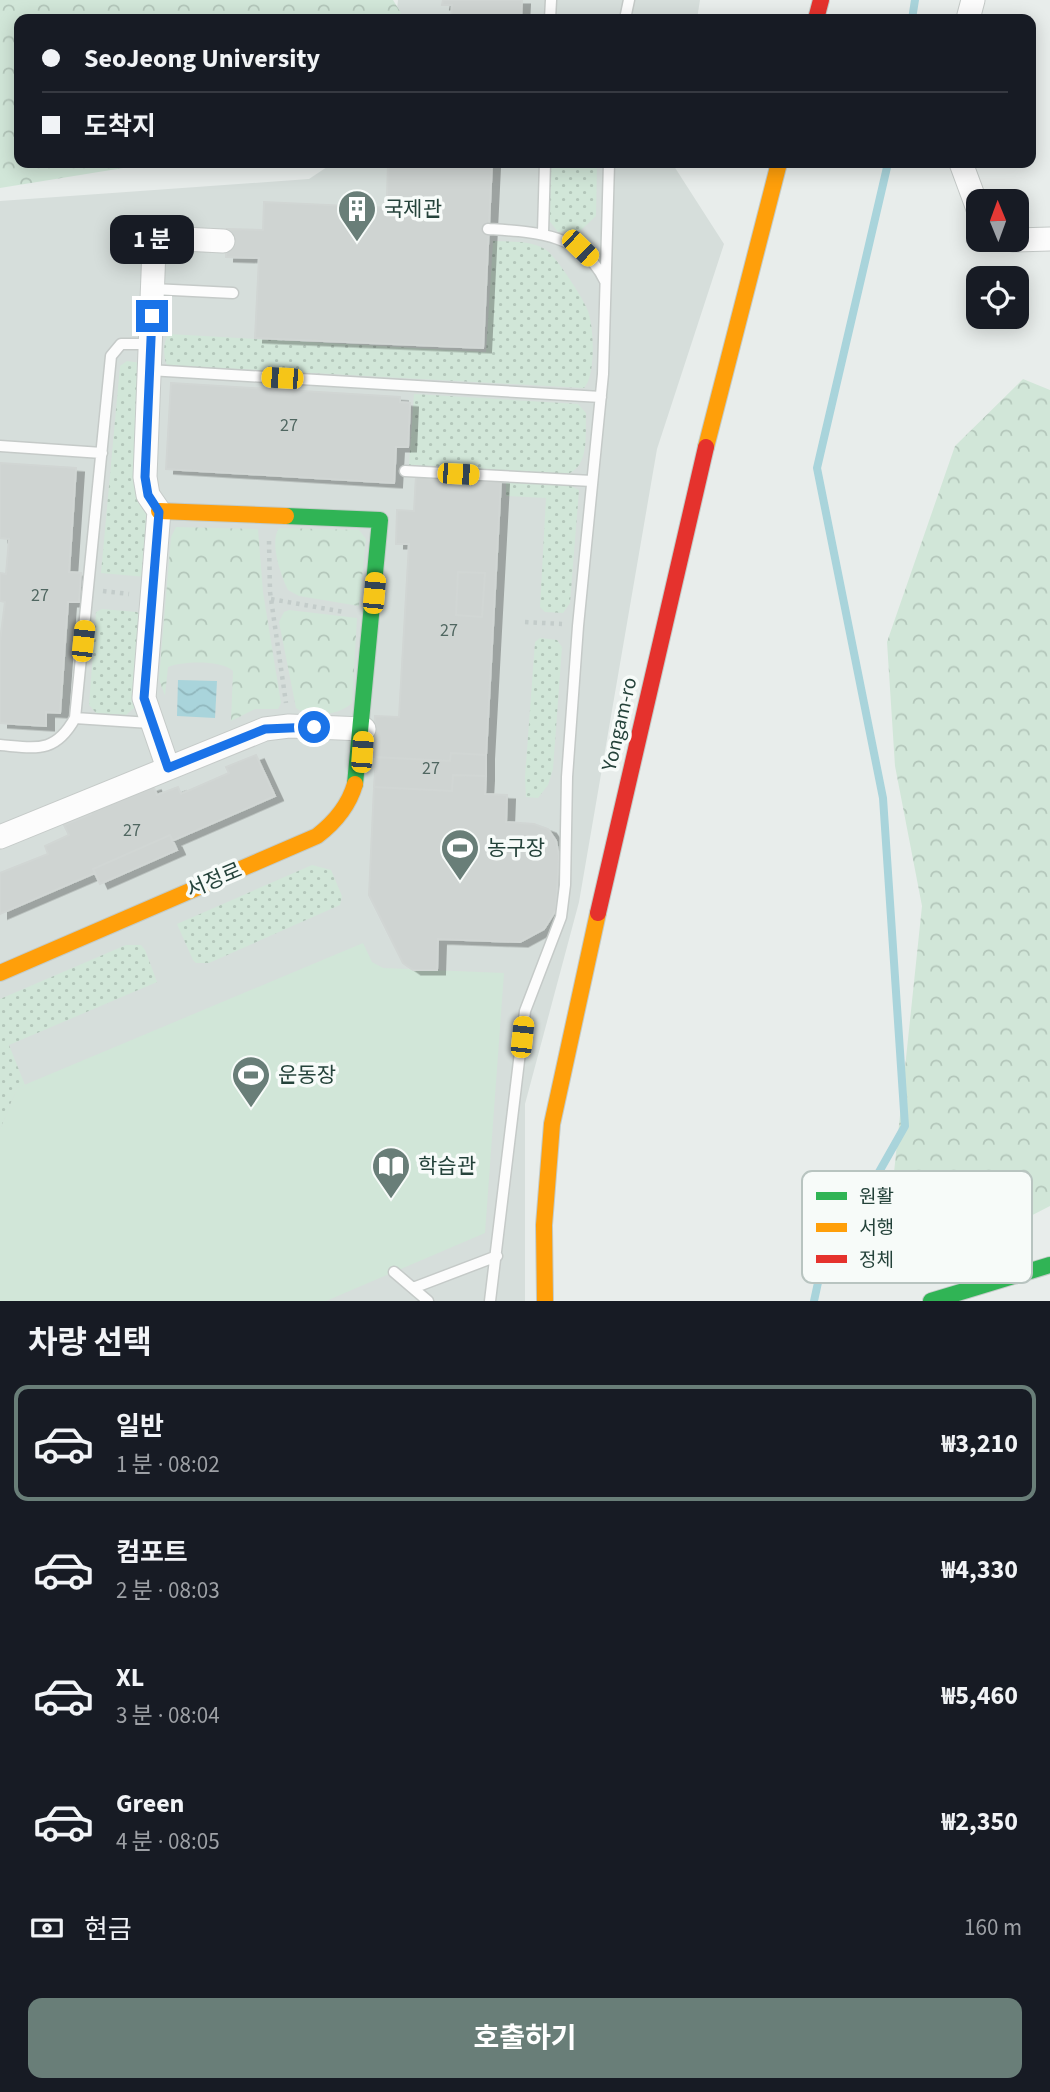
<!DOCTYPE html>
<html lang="ko">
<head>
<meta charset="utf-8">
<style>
  :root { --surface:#171b24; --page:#20242c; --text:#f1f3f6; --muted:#9ea1a6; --line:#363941; --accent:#697e78 }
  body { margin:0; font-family:"Source Sans 3","Noto Sans KR",sans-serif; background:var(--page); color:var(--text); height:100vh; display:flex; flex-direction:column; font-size:26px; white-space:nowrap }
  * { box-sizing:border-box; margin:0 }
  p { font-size:23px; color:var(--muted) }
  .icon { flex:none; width:38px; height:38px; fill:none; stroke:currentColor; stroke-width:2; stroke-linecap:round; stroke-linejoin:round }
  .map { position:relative; height:1301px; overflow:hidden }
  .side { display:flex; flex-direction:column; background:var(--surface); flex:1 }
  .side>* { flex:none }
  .hud { position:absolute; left:14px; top:14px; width:1022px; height:154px; border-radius:14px; box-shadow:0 4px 18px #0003; display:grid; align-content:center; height:154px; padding:0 28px; background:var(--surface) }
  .needle { width:46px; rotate:359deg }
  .controls { position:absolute; left:966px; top:189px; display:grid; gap:14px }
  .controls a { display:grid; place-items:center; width:63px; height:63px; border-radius:14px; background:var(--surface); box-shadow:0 4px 18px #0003; font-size:35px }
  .end { position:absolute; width:32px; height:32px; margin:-16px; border:9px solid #1a73e8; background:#fff; box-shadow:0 0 0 4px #fff }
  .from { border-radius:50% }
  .bubble { position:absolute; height:49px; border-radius:14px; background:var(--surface); box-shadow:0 4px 18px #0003; font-size:23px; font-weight:700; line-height:49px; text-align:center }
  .car { position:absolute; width:21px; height:42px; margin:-21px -10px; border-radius:9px; box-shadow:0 0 5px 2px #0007; background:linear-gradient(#f5c518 24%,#345 0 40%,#f5c518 0 76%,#345 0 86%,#f5c518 0) }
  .hud b { display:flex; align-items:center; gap:24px; height:66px; font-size:26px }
  .hud b+b { border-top:2px solid var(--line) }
  .hud i { width:18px; height:18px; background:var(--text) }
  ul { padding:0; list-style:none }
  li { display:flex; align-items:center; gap:21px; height:116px; margin:0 14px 10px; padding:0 14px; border:4px solid transparent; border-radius:14px }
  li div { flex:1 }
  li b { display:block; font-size:26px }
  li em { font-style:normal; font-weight:700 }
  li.selected { border-color:var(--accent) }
  li>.icon { width:63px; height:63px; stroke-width:1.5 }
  h2 { padding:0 28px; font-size:32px; line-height:84px }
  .pay { display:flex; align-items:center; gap:18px; height:77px; padding:0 28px; font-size:26px }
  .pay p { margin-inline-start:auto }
  .button { display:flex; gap:14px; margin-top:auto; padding:14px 28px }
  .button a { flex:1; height:80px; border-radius:14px; background:var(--accent); color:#fff; font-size:28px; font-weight:700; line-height:80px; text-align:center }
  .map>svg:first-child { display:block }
  .built { fill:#d6dedb }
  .grass { fill:url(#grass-dots) }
  .forest { fill:url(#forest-crowns) }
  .pitch { fill:#d1e6d8 }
  .water { fill:url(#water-waves) }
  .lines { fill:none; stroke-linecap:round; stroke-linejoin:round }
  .stream { stroke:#a9d4db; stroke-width:8 }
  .building { fill:#cfd4d2; stroke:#d1d6d4; stroke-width:2; filter:url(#shadow) }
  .lane-casing { stroke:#c5cac8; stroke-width:13 }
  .street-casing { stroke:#c5cac8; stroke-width:25 }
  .fast-casing { stroke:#c3cbc8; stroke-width:18 }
  .slow-casing { stroke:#c3cbc8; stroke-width:18 }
  .jam-casing { stroke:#c3cbc8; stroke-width:18 }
  .path { stroke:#c3ccca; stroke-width:4.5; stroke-dasharray:3.5 5; stroke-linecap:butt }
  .lane { stroke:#fcfcfc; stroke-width:10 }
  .street { stroke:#fcfcfc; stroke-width:23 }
  .fast { stroke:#30b455; stroke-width:16 }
  .slow { stroke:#ff9f0a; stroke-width:16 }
  .jam { stroke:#e5322d; stroke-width:16 }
  .route { stroke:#1a73e8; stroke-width:9 }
  .labels { text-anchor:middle; stroke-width:7; stroke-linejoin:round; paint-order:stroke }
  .number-label { font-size:18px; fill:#506761 }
  .poi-label { font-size:21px; fill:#24423a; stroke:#f7fbf9; text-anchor:start }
  .street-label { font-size:21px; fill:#24423a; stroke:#f7fbf9 }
  .key { fill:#f7fbf9; stroke:#b8c4c0; stroke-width:2 }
  .key-label { font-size:19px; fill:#24423a }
</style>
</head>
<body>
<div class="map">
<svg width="1050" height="1301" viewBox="0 0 1050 1301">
  <defs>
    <pattern id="grass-dots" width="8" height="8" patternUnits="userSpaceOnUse" patternTransform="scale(1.75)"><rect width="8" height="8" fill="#d1e6d8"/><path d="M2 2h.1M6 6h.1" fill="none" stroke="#b3c6ba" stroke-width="1.8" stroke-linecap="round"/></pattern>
    <pattern id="forest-crowns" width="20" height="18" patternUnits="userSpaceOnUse" patternTransform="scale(1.75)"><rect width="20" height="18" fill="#d1e6d8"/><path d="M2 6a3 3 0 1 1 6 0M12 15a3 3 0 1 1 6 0" fill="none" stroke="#b3c6ba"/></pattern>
    <pattern id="water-waves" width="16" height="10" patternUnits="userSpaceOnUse" patternTransform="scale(1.75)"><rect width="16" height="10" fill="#a9d4db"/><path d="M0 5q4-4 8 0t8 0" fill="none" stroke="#91b7bd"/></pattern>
    <filter id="shadow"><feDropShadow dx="8" dy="4.5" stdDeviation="0" flood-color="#0004"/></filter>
  </defs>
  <rect width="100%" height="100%" fill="#e8edeb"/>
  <path class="built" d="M398,0H700L697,19H396Z
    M333,163H672L724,244L657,449L579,902L525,1104V1301H0V201L309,179Z"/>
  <path class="grass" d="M551,163H597L596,216L580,231L558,232L548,219Z
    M493,241C510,242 530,240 545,249C556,256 583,298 588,311C594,327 596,376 584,388L167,365C163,358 163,340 169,334L486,352Z
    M127,361L141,363L147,509L146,577L101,573L120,366Z
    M414,394L578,404L586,413C585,433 590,465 568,474L409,465Z
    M506,481L571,486L579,490L570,603L563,613L545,612L540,607L546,498L506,496Z
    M102,609L137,612L142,617L134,708L126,715L96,713L89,705L96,612Z
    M540,638L557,640L562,647L553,769L548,785L538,798L526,797L525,777L535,642Z
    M312,865L331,870L342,896L340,905L209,963H196L193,960L177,924Z
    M126,945H141L145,950L157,982L9,1045L25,1085L17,1088L0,1130V999Z"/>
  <path class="forest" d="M0,0H393L401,13L398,19H19V163H154L0,188Z
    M1023,379L1050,390V1206L992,1236L889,1220L922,906L895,766L887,642L955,446Z
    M176,527L258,529L263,592L281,703L278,709H255L231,721L233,671C221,660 183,661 168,667L165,696L159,679L171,537Z
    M279,528L359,530L366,539L359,606L299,596L288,590C281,576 269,542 279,528Z
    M289,610L357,618L352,703C340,715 310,719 296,708L279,622L284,612Z"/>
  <path class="pitch" d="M363,943L372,962L383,968L504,973L485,1233L326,1301H0V1130L17,1088Z"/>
  <path class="water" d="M178,680L217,681L215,718L177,716Z"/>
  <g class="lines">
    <path class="stream" d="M912,19L915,0
      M814,1301L819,1278L905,1126L883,798L817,468L888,163"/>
  </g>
  <path class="building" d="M443,0H522L521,19H451L452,5H442Z
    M388,163H492L483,348L255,338L259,258L226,257L227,229L263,230L264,202L392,208L387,196Z
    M171,383L400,397V402L410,403L408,447H396L394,483L166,469Z
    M0,463L76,468L69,572L81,573L79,602H68L60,713L46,712V726L0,723V641L5,602L0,601V573L6,574L9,539L0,538Z
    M416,475L501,480L486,755L451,753L450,761L373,757L375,716L399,717L409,544H396L397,510L414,511Z
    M458,572L485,573L482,617L456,615Z
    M451,753L486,755V776L453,775L452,791L374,787L376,757L450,761Z
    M256,755L275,796L172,841L170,835L93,869L95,873L0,914V873L48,854L45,846L69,835L64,825L91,814L88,807L153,786L157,795L178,787L181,794L229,773L226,767Z
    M453,775L486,776L485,794L507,795L506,822L534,824L548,829L556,841L559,856L556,910L544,929L520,942L438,939L437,970H413L403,963L369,895L374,787L452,791Z
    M170,835L177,850L100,884L93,869Z"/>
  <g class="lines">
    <defs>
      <path id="lane" d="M550,19L551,0
        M625,19L629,0
        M488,229C535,232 582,233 605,281
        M543,232L545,163
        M153,289L233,293
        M149,370L601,397
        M0,446L102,453
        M405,471L592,481
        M75,718L150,723
        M0,745C36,748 55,754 75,718L111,356L121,344H150
        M394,1272L428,1301
        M413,1288L497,1256
        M490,1301L525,1011L561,917L565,885L567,777L578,626L603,374L609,163"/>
      <path id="street" d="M968,19L973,0
        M961,163L978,209
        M1013,240L1050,239
        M168,768L144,698L159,511L148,495L145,477L154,249L163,238L223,241
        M0,837L265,729L289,726L364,729"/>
      <path id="fast" d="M286,516L380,520L355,784
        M931,1301L1050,1265"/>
      <path id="slow" d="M706,447L779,163
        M159,511L286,516
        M0,973L317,836C334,823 349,805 355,784
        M545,1301L544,1225L552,1124L598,913"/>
      <path id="jam" d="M816,19L821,0
        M598,913L706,447"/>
    </defs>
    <use href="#lane" class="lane-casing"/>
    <use href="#street" class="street-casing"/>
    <use href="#fast" class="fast-casing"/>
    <use href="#slow" class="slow-casing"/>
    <use href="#jam" class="jam-casing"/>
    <path class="path" d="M269,541L270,592L286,703
      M103,591L129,594
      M271,599L344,612
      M525,622L562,624"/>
    <use href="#lane" class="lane"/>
    <use href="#street" class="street"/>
    <use href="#fast" class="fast"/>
    <use href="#slow" class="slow"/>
    <use href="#jam" class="jam"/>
  </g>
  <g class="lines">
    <path class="route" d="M152,316L145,477L148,495L159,512L144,698L168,768L265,729L314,727"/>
  </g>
  <defs>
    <symbol id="building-pin" viewBox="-11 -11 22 30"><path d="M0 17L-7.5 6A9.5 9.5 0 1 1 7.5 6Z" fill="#697e78" stroke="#f7fbf9"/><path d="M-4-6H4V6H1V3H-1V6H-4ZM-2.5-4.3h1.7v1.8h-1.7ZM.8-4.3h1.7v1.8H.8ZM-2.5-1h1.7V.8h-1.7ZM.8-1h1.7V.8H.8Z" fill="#fff"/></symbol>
    <symbol id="stadium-pin" viewBox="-11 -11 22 30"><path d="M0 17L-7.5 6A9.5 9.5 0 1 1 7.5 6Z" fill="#697e78" stroke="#f7fbf9"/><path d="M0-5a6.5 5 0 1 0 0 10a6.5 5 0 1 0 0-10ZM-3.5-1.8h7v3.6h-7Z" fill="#fff"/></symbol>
    <symbol id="library-pin" viewBox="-11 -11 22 30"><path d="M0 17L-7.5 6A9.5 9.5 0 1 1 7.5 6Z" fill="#697e78" stroke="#f7fbf9"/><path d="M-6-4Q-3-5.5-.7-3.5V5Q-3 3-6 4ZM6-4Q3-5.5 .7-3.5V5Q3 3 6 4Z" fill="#fff"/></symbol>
  </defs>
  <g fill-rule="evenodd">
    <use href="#building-pin" x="335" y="187" width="44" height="60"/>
    <use href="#stadium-pin" x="438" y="826" width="44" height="60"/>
    <use href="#stadium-pin" x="229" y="1053" width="44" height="60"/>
    <use href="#library-pin" x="369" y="1144" width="44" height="60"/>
  </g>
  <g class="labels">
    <g class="number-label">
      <text x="289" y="431">27</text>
      <text x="40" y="601">27</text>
      <text x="449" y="636">27</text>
      <text x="431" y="774">27</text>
      <text x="132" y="836">27</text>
    </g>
    <g class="poi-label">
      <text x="384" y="216">국제관</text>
      <text x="487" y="855">농구장</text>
      <text x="278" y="1082">운동장</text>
      <text x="418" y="1173">학습관</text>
    </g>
    <g class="street-label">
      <text transform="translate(619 724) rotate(-77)" y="7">Yongam-ro</text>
      <text transform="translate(214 880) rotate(-23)" y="7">서정로</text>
    </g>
  </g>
  <rect x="802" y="1171" width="230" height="112" rx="10" class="key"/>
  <rect x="816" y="1192" width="31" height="8" fill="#30b455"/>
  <rect x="816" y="1223" width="31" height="9" fill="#ff9f0a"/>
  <rect x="816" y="1255" width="31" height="8" fill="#e5322d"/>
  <g class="key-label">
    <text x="859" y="1203">원활</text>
    <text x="859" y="1234">서행</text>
    <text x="859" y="1266">정체</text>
  </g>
</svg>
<div class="controls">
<a><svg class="needle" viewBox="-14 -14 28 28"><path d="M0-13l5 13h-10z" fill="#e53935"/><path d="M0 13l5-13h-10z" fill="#9ea1a6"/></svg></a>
<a><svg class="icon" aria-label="locate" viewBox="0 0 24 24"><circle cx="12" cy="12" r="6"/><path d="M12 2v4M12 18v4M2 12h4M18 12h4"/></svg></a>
</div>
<i class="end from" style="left:314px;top:727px"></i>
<i class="end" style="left:152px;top:316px"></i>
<div class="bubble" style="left:110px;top:215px;width:84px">1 분</div>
<i class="car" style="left:580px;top:248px;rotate:134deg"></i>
<i class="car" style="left:282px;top:378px;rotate:273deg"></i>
<i class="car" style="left:458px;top:474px;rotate:93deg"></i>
<i class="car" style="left:374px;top:593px;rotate:5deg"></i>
<i class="car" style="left:83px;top:641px;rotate:6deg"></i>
<i class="car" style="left:362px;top:752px;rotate:4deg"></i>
<i class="car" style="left:522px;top:1037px;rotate:6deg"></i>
<div class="hud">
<b><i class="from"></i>SeoJeong University</b>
<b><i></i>도착지</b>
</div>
</div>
<section class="side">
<h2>차량 선택</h2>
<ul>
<li class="selected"><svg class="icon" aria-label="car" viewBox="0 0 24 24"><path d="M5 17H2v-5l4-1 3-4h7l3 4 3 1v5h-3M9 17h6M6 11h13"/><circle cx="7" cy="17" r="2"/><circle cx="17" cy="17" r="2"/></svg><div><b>일반</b><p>1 분 · 08:02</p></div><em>₩3,210</em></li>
<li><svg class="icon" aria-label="car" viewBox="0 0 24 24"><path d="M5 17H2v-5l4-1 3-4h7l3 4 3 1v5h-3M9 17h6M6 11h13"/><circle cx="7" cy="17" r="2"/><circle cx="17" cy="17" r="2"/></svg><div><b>컴포트</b><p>2 분 · 08:03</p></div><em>₩4,330</em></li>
<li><svg class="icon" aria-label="car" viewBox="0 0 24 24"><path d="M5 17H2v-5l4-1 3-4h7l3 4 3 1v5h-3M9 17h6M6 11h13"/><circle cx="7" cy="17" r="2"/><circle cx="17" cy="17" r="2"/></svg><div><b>XL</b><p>3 분 · 08:04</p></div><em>₩5,460</em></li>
<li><svg class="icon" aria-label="car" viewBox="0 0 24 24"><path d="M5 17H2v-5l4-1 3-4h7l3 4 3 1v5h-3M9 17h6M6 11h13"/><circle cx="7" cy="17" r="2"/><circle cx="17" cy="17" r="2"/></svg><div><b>Green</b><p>4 분 · 08:05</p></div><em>₩2,350</em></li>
</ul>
<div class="pay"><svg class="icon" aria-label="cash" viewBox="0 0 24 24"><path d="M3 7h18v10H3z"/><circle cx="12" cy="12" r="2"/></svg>현금<p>160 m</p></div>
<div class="button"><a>호출하기</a></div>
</section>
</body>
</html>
